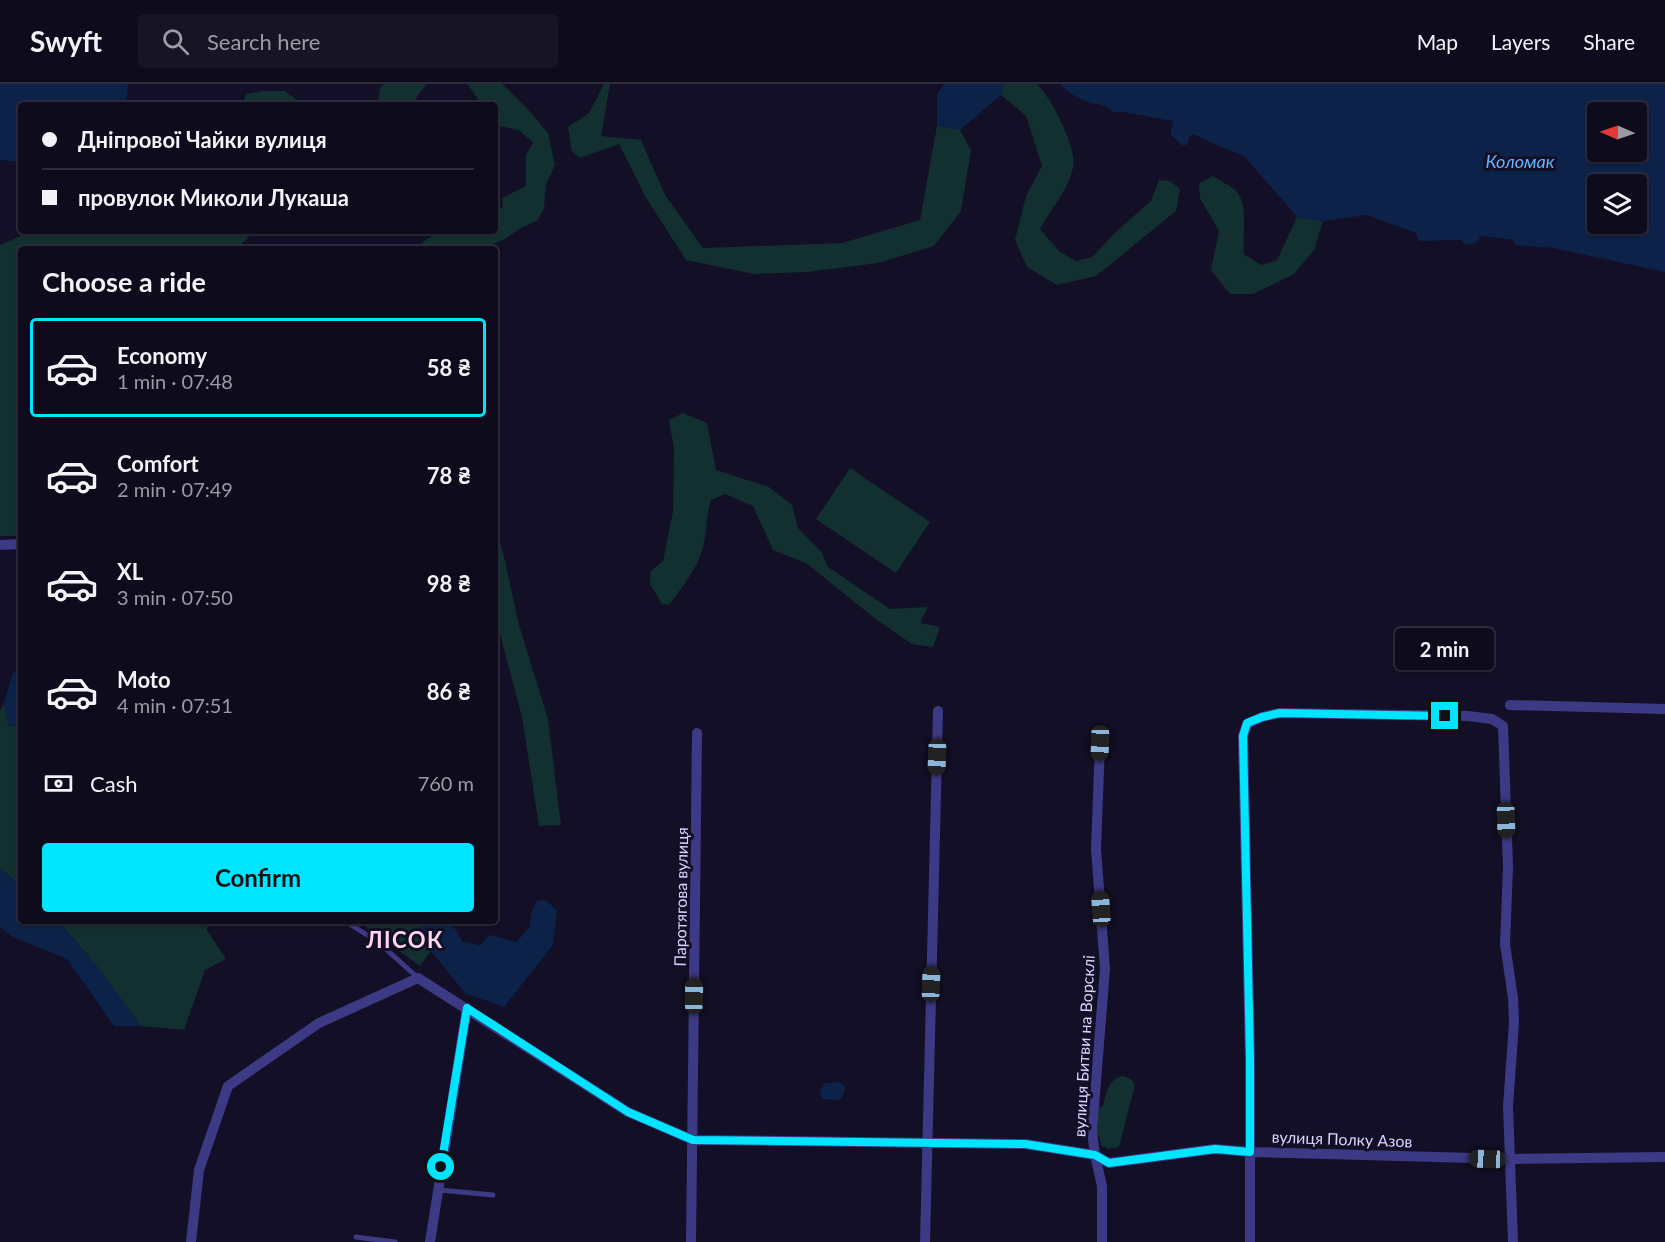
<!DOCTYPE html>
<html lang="en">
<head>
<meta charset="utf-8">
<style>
  :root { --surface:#0e0b1c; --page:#171425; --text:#f1f3f6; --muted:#9b9ba3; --line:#2e2b3b; --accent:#00e5ff }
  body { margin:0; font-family:Lato,sans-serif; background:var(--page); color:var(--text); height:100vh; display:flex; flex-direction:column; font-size:22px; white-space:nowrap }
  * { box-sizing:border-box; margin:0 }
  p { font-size:20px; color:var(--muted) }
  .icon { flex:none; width:33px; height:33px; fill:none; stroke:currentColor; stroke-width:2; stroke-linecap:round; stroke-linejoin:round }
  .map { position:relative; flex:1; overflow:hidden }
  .side { position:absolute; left:18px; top:162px; width:480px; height:678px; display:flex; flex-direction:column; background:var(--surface); border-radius:6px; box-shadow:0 2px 4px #0004,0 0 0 2px var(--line) }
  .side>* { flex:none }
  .hud { position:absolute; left:18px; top:18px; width:480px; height:132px; border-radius:6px; box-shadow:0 2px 4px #0004,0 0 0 2px var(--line); display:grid; align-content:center; height:132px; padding:0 24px; background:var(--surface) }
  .needle { width:39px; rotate:272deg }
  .tools { position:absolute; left:1587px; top:18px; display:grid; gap:12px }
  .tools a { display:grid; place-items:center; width:60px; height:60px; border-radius:6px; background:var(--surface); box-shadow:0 2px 4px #0004,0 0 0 2px var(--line); font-size:30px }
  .end { position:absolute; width:27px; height:27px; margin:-14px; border:8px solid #00e5ff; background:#111; box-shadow:0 0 0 3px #111 }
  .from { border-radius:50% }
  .bubble { position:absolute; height:42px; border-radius:6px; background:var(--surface); box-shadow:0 2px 4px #0004,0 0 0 2px var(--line); font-size:20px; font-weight:700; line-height:42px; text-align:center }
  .car { position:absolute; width:18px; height:36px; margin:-18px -9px; border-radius:8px; box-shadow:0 0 4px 2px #0007; background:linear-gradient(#222 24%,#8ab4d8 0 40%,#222 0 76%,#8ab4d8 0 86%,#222 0) }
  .hud b { display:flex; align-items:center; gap:21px; height:57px; font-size:22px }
  .hud b+b { border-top:2px solid var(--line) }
  .hud i { width:15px; height:15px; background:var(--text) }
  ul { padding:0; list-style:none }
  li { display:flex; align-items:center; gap:18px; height:99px; margin:0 12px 9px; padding:0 12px; border:3px solid transparent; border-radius:6px }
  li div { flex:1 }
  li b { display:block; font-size:22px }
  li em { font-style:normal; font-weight:700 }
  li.selected { border-color:var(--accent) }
  li>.icon { width:54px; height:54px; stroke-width:1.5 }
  h2 { padding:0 24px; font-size:27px; line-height:72px }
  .pay { display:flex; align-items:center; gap:15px; height:66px; padding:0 24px; font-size:22px }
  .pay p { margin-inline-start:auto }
  .primary-button { display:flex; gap:12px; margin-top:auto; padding:12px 24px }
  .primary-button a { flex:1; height:69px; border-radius:6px; background:var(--accent); color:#111; font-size:24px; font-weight:700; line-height:69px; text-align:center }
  header { display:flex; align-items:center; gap:36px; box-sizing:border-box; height:84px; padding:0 30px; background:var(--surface); border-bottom:2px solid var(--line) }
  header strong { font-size:28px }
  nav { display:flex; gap:33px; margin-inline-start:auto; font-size:21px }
  .search { width:420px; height:54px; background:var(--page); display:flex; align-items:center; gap:15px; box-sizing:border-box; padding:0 21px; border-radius:6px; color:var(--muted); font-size:22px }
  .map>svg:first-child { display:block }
  .green { fill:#12302f }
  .water { fill:#0c2248; fill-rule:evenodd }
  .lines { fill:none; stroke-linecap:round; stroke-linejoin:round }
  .lane { stroke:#3d3a85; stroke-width:5 }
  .street { stroke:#3d3a85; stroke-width:10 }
  .route { stroke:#00e5ff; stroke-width:8 }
  .labels { text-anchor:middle; stroke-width:6; stroke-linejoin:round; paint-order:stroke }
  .street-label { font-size:16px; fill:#d9d4ff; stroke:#130f26 }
  .water-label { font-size:18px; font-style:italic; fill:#62b6ff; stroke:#130f26 }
  .district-label { font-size:22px; font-weight:bold; letter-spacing:1.5px; fill:#ffd6f0; stroke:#130f26 }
</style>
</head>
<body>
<header>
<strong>Swyft</strong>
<div class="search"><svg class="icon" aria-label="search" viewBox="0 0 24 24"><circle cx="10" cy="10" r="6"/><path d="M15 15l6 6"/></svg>Search here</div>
<nav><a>Map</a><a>Layers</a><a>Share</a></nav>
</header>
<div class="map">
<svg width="1665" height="1158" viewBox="0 0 1665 1158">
  <rect width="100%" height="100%" fill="#130f26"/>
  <path class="green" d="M383,0H427L418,11L413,21H378L380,4Z
    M467,0H502L525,22L548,49L555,81L546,101L544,124L538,136L519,145L505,155L481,165H413L436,149L442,147H495V128L503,123L502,114L526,102V71L533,58L518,46L495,41V21H482Z
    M604,0H610L601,52L641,56L665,111L703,164L842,159L920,136L937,42L960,46L971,66L961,127L934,162L878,179L807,188L754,190L686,176L645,112L619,60L580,74L572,68L568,43L589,29Z
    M1004,0H1037C1051,13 1078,65 1073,84C1068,106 1051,125 1040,145L1060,168L1076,177L1092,173L1118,146L1151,117L1159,96L1170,97L1180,105L1176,127L1096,192L1057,201L1027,183L1015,156L1026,112L1042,82L1026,32L1001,11Z
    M264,7H285L303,21H242L246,10Z
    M1213,92C1220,97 1232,102 1237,108C1249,123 1242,152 1244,170L1261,181L1277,176L1297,133L1323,137L1314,166L1294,190L1253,210H1230L1211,186L1219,147L1200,114L1199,99Z
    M32,147H255L236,165H21V452H0V161Z
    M683,329L707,339L716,386L769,403L792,421L798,444L822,469L828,483L890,525L928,523L920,539L940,543L933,563L912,560L877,536L806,479L773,466L753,422L725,410L711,416C706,432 707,448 703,463C697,486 682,503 669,521L662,520L650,500L651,487L663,477L673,427L674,365L669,336Z
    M850,384L930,438L896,489L816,435Z
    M495,442L503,468L519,541L548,635L561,741L539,742L522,633L495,531Z
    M4,619L9,643H21V801L0,785V626Z
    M58,837H215L206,845L226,875L205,886L184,946L141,942L95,880Z
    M358,837H414L421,844L431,867L420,882Z
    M1123,992L1131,995L1135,1001L1119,1063L1109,1065L1102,1062L1097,1049L1098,1025L1103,1022C1107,1008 1108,995 1123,992Z"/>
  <path class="water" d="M0,0H128L126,21H21V78L0,76Z
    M944,0H1004L1001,11L960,46L937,42V10Z
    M1059,0H1665V188L1553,164L1515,161L1514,156L1481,152L1476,159L1465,161L1461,156L1419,157L1416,149L1367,131L1323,137L1297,133L1245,73L1192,50L1188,55V60L1183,62L1171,51V45L1174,37L1122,28H1112C1106,19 1094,21 1085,17C1075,13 1067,7 1059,0ZM1598,28H1636V68H1598ZM1636,100V140H1598V100Z
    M21,587V643H9L4,619L13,589Z
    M0,785L21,801V837H58L95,880L141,942H114L67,875L11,852L0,843Z
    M545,816L557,826L553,861L504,923L465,909L431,867L421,845L414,837H450L463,858L480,861L490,851L517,858L530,842L531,829L537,817Z
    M839,998L845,1002L844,1010L840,1016L822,1015L820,1007L825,999Z"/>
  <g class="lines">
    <path class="lane" d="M345,837L378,858L417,893
      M439,1106L493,1111
      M356,1153L395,1158"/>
    <path class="street" d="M0,461L21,460
      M1510,621L1665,625
      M1100,659L1096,765L1105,885L1092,1047L1095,1071L1102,1102V1158
      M191,1158L199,1086L228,1002L319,939L418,894L628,1028L693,1056L1025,1060L1095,1071L1109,1079L1215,1065L1250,1068L1511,1075L1665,1073
      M430,1158L467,924
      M691,1158L697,649
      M925,1158L938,627
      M1250,1158V975L1243,652L1247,640L1262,633L1279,629L1468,632L1492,635L1503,642L1508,783L1505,860L1513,914L1514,939L1508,1022L1513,1158"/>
  </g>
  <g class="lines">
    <path class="route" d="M441,1083L467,924L628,1028L693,1056L1025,1060L1095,1071L1109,1079L1215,1065L1250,1068V975L1243,652L1247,639L1262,633L1280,629L1445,632"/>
  </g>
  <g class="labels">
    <g class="street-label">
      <text transform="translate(681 813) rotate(-89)" y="6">Паротягова вулиця</text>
      <text transform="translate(1084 962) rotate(-87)" y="6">вулиця Битви на Ворсклі</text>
      <text transform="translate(1342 1055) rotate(2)" y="6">вулиця Полку Азов</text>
    </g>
    <g class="water-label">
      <text x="1520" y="84">Коломак</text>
    </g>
    <g class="district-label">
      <text x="405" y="864">ЛІСОК</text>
    </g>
  </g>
</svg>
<div class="tools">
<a><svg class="needle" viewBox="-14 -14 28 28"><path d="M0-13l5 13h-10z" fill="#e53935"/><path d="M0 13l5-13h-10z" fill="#9b9ba3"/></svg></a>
<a><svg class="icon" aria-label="layers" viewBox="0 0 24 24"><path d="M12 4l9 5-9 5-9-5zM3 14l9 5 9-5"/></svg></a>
</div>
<i class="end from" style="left:441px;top:1083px"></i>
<i class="end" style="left:1445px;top:632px"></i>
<div class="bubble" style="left:1395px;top:544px;width:99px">2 min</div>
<i class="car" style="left:1100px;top:659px;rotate:182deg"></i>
<i class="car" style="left:937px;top:673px;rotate:182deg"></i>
<i class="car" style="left:1506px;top:736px;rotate:178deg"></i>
<i class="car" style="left:1101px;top:825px;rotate:356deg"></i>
<i class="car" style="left:931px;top:900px;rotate:2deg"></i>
<i class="car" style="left:694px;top:912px;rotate:1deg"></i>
<i class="car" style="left:1487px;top:1075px;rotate:272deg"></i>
<div class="hud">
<b><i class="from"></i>Дніпрової Чайки вулиця</b>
<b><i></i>провулок Миколи Лукаша</b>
</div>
<section class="side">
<h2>Choose a ride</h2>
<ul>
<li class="selected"><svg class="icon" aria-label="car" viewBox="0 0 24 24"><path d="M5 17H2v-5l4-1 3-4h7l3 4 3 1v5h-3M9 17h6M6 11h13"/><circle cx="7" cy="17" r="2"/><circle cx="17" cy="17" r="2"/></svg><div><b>Economy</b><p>1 min · 07:48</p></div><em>58 ₴</em></li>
<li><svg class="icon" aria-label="car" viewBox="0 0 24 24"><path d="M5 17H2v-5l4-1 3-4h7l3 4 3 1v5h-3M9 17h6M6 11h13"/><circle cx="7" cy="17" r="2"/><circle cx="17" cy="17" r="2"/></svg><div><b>Comfort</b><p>2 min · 07:49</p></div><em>78 ₴</em></li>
<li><svg class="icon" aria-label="car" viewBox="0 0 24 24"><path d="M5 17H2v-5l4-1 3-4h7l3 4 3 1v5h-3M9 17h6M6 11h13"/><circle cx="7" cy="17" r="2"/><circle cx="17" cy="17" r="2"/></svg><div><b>XL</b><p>3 min · 07:50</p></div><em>98 ₴</em></li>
<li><svg class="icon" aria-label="car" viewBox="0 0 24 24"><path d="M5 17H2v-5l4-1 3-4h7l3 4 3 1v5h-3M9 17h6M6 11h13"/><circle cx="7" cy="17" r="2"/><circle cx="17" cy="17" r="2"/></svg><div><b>Moto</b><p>4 min · 07:51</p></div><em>86 ₴</em></li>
</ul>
<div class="pay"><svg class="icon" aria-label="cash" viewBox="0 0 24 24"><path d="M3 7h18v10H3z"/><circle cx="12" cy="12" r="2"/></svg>Cash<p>760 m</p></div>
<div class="primary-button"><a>Confirm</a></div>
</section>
</div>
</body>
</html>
